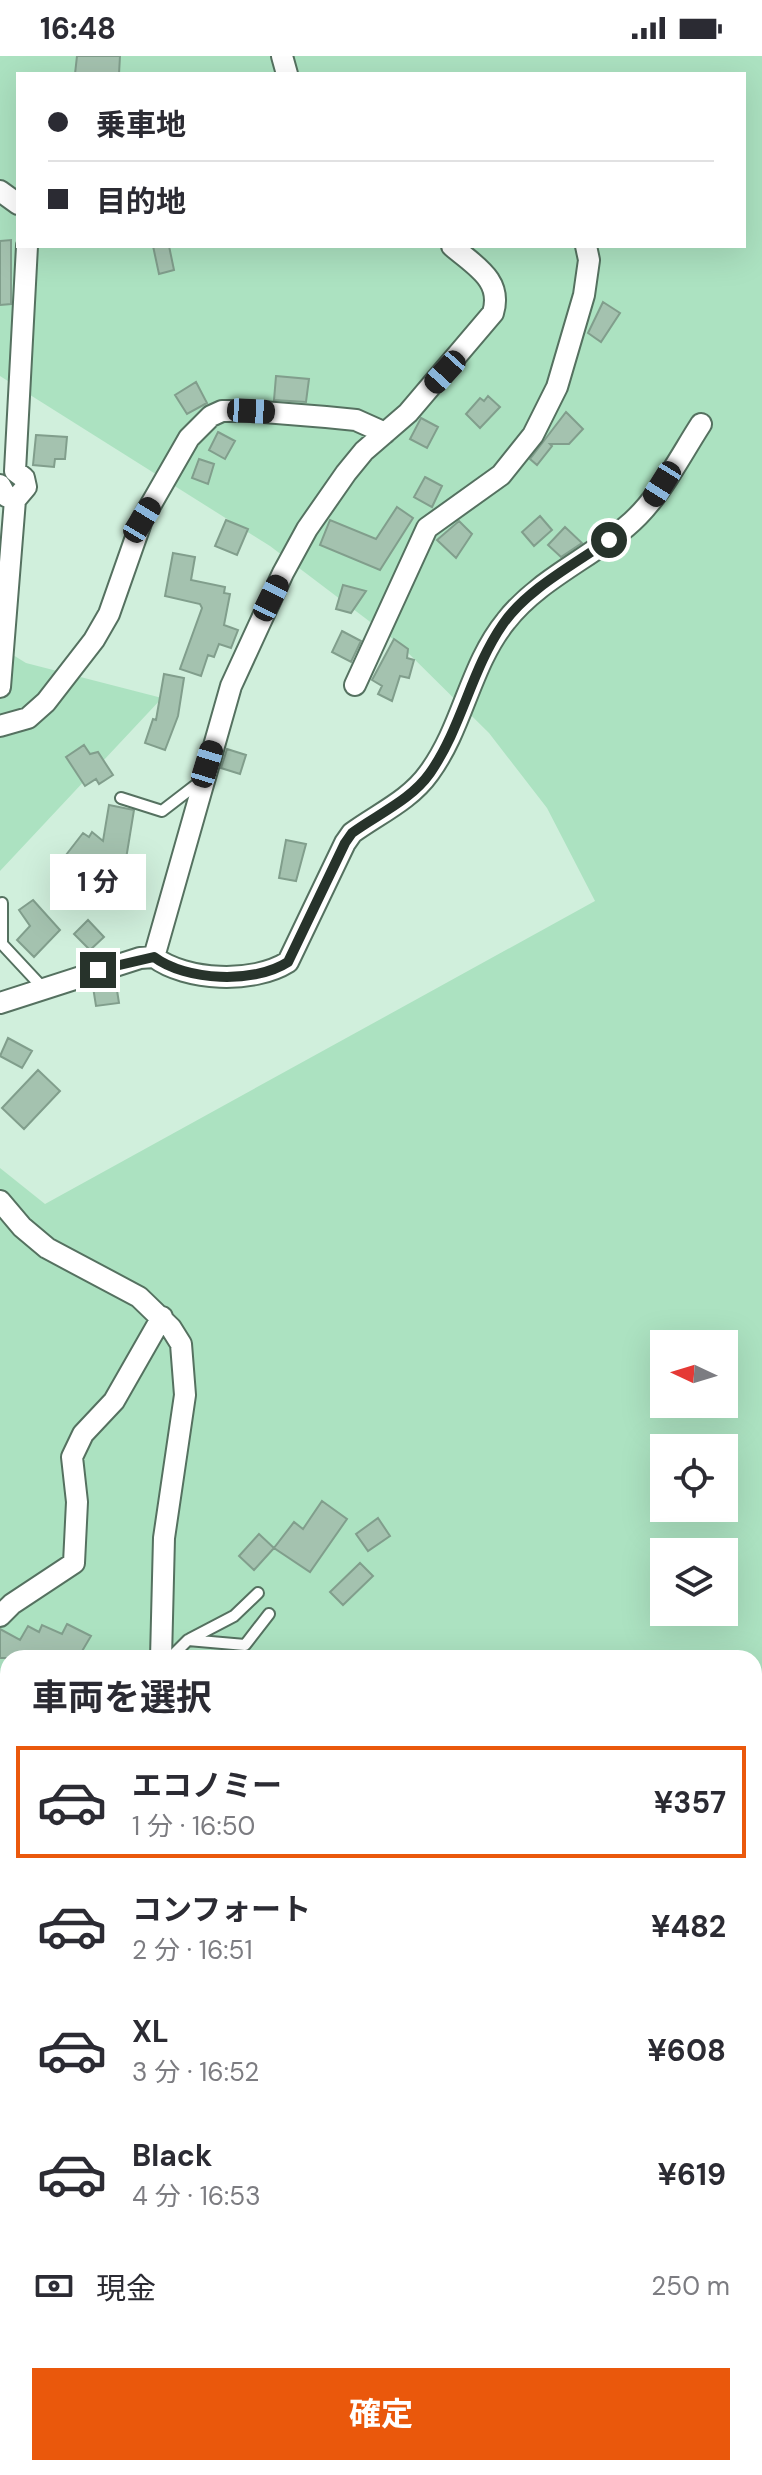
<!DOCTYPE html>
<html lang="ja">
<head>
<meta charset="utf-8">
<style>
  :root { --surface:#fff; --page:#f7f7f7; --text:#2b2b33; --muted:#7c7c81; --line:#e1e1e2; --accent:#ea580c }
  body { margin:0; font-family:"DM Sans","Noto Sans JP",sans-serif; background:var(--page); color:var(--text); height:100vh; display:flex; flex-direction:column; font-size:30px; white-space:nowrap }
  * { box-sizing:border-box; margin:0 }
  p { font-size:26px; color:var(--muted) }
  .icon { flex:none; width:44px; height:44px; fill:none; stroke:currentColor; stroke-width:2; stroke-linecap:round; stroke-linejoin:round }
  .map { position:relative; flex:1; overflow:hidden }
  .side { position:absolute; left:0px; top:1594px; width:762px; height:826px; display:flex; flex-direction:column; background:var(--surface); border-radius:24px 24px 0 0; box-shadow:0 8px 32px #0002 }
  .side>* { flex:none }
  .hud { position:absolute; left:16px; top:16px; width:730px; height:176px; border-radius:0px; box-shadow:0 8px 32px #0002; display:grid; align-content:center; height:176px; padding:0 32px; background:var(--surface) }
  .needle { width:52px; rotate:274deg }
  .tools { position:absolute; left:650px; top:1274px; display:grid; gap:16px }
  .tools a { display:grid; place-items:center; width:88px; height:88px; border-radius:0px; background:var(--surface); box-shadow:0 8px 32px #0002; font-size:40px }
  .end { position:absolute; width:36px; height:36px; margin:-18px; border:10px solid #27332b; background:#fff; box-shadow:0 0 0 4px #fff }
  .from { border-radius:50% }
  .bubble { position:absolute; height:56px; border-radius:0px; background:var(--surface); box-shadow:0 8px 32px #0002; font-size:26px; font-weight:700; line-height:56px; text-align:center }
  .car { position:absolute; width:24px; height:48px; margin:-24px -12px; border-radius:10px; box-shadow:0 0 6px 2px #0007; background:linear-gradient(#222 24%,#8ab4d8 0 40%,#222 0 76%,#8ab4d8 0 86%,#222 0) }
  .hud b { display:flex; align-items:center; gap:28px; height:76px; font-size:30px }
  .hud b+b { border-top:2px solid var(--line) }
  .hud i { width:20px; height:20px; background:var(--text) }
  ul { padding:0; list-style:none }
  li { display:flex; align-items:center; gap:24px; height:112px; margin:0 16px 12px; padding:0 16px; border:4px solid transparent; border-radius:0px }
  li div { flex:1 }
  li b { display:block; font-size:30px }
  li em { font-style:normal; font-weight:700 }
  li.selected { border-color:var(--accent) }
  li>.icon { width:72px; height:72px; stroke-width:1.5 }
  h2 { padding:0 32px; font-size:36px; line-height:96px }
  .pay { display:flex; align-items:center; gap:20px; height:88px; padding:0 32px; font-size:30px }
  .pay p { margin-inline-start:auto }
  .action { display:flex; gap:16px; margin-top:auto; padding:16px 32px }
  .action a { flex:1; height:92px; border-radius:0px; background:var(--accent); color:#fff; font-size:32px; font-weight:700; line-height:92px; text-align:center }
  .status { display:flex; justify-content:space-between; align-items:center; height:56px; padding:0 40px; background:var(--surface); direction:ltr }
  .status svg { height:22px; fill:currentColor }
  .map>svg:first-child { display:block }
  .green { fill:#ace2c1; fill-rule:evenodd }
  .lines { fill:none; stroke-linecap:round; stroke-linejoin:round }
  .stream { stroke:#6bac86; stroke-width:6 }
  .building { fill:#a4c2af; stroke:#819e8c; stroke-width:2 }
  .lane-casing { stroke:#557160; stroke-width:14 }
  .street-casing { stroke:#557160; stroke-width:24 }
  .lane { stroke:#fff; stroke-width:10 }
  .street { stroke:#fff; stroke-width:20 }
  .route { stroke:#27332b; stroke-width:10 }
</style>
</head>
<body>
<div class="status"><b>16:48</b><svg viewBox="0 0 49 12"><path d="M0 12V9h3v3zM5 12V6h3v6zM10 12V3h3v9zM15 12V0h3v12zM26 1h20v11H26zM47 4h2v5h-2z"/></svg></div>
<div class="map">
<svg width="762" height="2419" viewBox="0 0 762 2419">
  <rect width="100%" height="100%" fill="#d0efdc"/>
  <path class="green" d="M0,0H762V2419H182L180,2412H754V1602H8V2315L0,2313V1112L45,1148L595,845L547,752L489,677L398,587L270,490L0,320ZM18,18H744V190H18ZM664,1288H724V1348H664ZM664,1392H724V1452H664ZM664,1496H724V1556H664Z
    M0,591L26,607L162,642L0,815Z"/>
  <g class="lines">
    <path class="stream" d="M0,1792L2,1788
      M0,2154L8,2165
      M0,2241L8,2225"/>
  </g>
  <path class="building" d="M77,0H120L119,18H75Z
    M11,184V248L0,249V185Z
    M153,190H169L174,214L159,218Z
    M603,246L620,257L601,286L588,277Z
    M276,320L309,323L306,346L274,344Z
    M196,326L207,347L187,358L175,339Z
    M488,340L500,351L480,372L466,358L480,342L484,345Z
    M566,356L583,373L569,388H550L552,390L537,409L530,403Z
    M421,362L438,371L427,392L410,383Z
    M218,376L235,385L225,403L209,394Z
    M36,379L67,381L65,403H55L54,411L33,409Z
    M199,403L214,408L208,428L192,422Z
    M425,421L442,430L432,451L414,441Z
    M397,451L413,462L380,514L320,489L330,464L376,483Z
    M540,460L552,474L534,490L522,476Z
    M226,464L248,473L237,499L215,490Z
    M459,465L472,478L456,502L437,484Z
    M565,471L582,487L561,501L548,489Z
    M173,497L195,501L191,524L225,531L224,537L230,538L224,569L238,574L231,592L219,588L214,601L208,599L201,620L180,613L202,552L200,548L165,540Z
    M343,529L366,535L351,557L336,553Z
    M342,575L361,585L351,606L332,596Z
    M394,583L408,593L407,602L414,604L409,622L400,620L392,645L378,638L382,630L372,624Z
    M164,618L184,622L178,660L165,694L145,687L153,663L156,664Z
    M84,689L90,698L98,696L113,719L99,728L96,723L85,730L66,701Z
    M227,693L246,699L240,718L221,712Z
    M109,749L134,754L126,803L142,811L124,846L102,834L105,828L66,799L83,777L89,781L92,776L103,785Z
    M286,784L306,788L296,825L279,822Z
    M33,844L60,874L34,901L17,884L30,870L19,854Z
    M88,864L104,881L90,894L74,878Z
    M116,928L119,947L96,950L93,931Z
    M8,982L32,995L22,1012L0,1000Z
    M38,1014L60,1035L24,1073L2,1052Z
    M322,1445L347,1463L310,1516L274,1492L294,1466L303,1473Z
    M378,1462L390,1480L368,1495L356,1478Z
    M259,1478L274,1492L254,1514L239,1500Z
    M360,1507L373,1520L343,1549L330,1536Z
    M67,1568L91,1580L78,1602H0V1573L20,1584L28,1570L39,1576L42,1569L62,1578Z"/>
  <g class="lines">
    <defs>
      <path id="lane" d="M121,742L162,755L201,725
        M2,847V888L43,932
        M190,1583L234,1560L258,1537
        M170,1602L188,1584L245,1589L269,1558"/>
      <path id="street" d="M282,0L287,18
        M0,135L18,148
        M0,429L6,440L15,444
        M355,629L427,472L501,419L533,379L557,331L584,239L589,204L586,190
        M0,631L15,444L26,431L24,422L15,415L27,190
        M0,670L28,662L46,646L94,584L109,558L142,464L189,382L211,360L222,355H251L326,361L356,364L385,377
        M154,901L231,630L283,517L307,473L346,417L364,395L408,357L493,257C503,224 475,210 452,190
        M0,947L140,902L154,901C186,925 253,928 288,906L345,787L352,777C378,758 410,744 429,717C463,671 470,609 506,565C537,525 588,503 626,471C658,445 679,402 701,368
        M0,1145L22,1171L47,1192L139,1241L171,1272L181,1288L185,1339L164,1482L161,1602
        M0,1560L12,1548L74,1507L77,1446L72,1401L83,1378L114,1345L162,1261
        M0,1645L8,1650
        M0,1886L8,1866
        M0,2132L8,2142
        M0,2268L8,2252
        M0,2359L8,2360"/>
    </defs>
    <use href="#lane" class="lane-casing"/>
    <use href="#street" class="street-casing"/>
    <use href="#lane" class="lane"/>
    <use href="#street" class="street"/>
  </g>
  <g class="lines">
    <path class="route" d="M98,914L154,901C186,925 254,928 288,906L345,787L352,777C378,758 411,744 430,717C462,671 471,614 503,568C527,533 575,508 609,484"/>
  </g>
</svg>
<div class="tools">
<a><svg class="needle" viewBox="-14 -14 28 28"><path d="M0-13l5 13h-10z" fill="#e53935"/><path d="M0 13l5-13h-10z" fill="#7c7c81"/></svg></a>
<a><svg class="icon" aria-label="locate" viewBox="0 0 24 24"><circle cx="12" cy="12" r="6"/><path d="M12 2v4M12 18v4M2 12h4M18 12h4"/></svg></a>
<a><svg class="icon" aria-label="layers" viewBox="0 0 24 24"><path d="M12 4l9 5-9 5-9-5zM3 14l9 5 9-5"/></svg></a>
</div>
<i class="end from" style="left:609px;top:484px"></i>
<i class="end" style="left:98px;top:914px"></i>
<div class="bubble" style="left:50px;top:798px;width:96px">1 分</div>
<i class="car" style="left:445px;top:316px;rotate:222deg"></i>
<i class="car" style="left:251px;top:355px;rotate:93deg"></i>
<i class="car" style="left:662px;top:428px;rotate:212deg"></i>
<i class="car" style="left:142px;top:464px;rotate:31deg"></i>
<i class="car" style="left:271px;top:542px;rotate:26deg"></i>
<i class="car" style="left:207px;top:708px;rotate:17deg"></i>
<div class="hud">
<b><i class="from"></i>乗車地</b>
<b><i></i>目的地</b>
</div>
<section class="side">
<h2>車両を選択</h2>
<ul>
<li class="selected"><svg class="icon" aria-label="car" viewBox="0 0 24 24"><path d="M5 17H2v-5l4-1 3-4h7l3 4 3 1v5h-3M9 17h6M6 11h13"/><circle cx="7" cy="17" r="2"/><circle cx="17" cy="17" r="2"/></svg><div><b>エコノミー</b><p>1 分 · 16:50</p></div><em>¥357</em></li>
<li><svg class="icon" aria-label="car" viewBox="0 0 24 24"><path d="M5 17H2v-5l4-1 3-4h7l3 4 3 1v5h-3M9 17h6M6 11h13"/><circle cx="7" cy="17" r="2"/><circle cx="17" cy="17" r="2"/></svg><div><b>コンフォート</b><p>2 分 · 16:51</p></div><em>¥482</em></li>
<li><svg class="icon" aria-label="car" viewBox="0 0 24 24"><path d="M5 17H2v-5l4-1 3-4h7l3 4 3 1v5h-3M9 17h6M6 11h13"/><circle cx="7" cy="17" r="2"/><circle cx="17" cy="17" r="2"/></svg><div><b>XL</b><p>3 分 · 16:52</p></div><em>¥608</em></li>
<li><svg class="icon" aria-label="car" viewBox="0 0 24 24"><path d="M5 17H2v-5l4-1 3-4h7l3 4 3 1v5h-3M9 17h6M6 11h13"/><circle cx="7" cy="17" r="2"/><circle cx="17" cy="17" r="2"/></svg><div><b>Black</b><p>4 分 · 16:53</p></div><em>¥619</em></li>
</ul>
<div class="pay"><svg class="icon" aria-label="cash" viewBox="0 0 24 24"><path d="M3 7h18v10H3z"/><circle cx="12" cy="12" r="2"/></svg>現金<p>250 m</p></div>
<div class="action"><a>確定</a></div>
</section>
</div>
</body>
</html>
